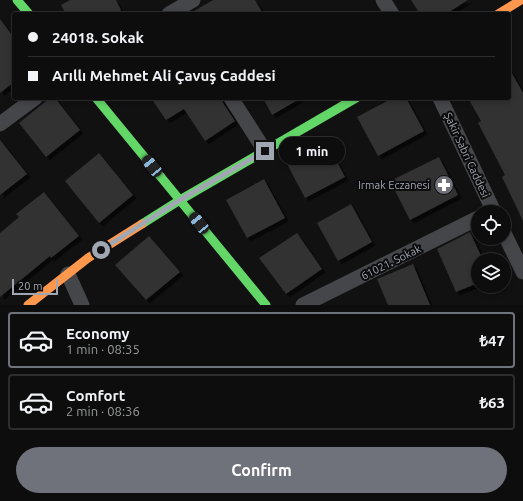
<!DOCTYPE html>
<html lang="en">
<head>
<meta charset="utf-8">
<style>
  :root { --surface:#0d0d0d; --page:#161616; --text:#f1f3f6; --muted:#9a9c9d; --line:#2d2d2e; --accent:#6f727a }
  body { margin:0; font-family:Ubuntu,sans-serif; background:var(--page); color:var(--text); height:100vh; display:flex; flex-direction:column; font-size:15px; white-space:nowrap }
  * { box-sizing:border-box; margin:0 }
  p { font-size:13px; color:var(--muted) }
  .icon { flex:none; width:22px; height:22px; fill:none; stroke:currentColor; stroke-width:2; stroke-linecap:round; stroke-linejoin:round }
  .map { position:relative; height:305px; overflow:hidden }
  .details { display:flex; flex-direction:column; background:var(--surface); flex:1 }
  .details>* { flex:none }
  .top-card { position:absolute; left:12px; top:12px; width:499px; height:88px; border-radius:4px; box-shadow:0 2px 6px #0003,0 0 0 1px var(--line); display:grid; align-content:center; height:88px; padding:0 16px; background:var(--surface) }
  .controls { position:absolute; left:471px; top:205px; display:grid; gap:8px }
  .controls a { display:grid; place-items:center; width:40px; height:40px; border-radius:50%; background:var(--surface); box-shadow:0 2px 6px #0003,0 0 0 1px var(--line); font-size:20px }
  .scale { position:absolute; left:12px; bottom:10px; width:46px; box-sizing:border-box; padding-left:4px; border:2px solid #a1a7b2; border-top:0; font-size:11px; line-height:14px; white-space:nowrap; color:#a1a7b2; -webkit-text-stroke:3px #0b0b0c; paint-order:stroke }
  .end { position:absolute; width:18px; height:18px; margin:-9px; border:5px solid #a1a7b2; background:#111; box-shadow:0 0 0 2px #111 }
  .from { border-radius:50% }
  .bubble { position:absolute; height:28px; border-radius:14px; background:var(--surface); box-shadow:0 2px 6px #0003,0 0 0 1px var(--line); font-size:13px; font-weight:600; line-height:28px; text-align:center }
  .car { position:absolute; width:12px; height:24px; margin:-12px -6px; border-radius:5px; box-shadow:0 0 3px 1px #0007; background:linear-gradient(#222 24%,#8ab4d8 0 40%,#222 0 76%,#8ab4d8 0 86%,#222 0) }
  .top-card b { display:flex; align-items:center; gap:14px; height:38px; font-size:15px }
  .top-card b+b { border-top:1px solid var(--line) }
  .top-card i { width:10px; height:10px; background:var(--text) }
  ul { padding:7px 0 0; list-style:none }
  li { display:flex; align-items:center; gap:12px; height:56px; margin:0 8px 6px; padding:0 8px; border:2px solid var(--line); border-radius:4px }
  li div { flex:1 }
  li b { display:block; font-size:15px }
  li em { font-style:normal; font-weight:600 }
  li.on { border-color:var(--accent) }
  li>.icon { width:36px; height:36px; stroke-width:1.5 }
  .cta { display:flex; gap:8px; margin-top:auto; padding:8px 16px }
  .cta a { flex:1; height:46px; border-radius:24px; background:var(--accent); color:#fff; font-size:16px; font-weight:600; line-height:46px; text-align:center }
  .map>svg:first-child { display:block }
  .building { fill:#313133; filter:url(#shadow) }
  .lines { fill:none; stroke-linecap:round; stroke-linejoin:round }
  .street { stroke:#45464a; stroke-width:15 }
  .fast { stroke:#63d668; stroke-width:9 }
  .slow { stroke:#ff974d; stroke-width:9 }
  .route { stroke:#a1a7b2; stroke-width:5 }
  .labels { text-anchor:middle; stroke-width:4; stroke-linejoin:round; paint-order:stroke }
  .street-label { font-size:11px; fill:#a1a7b2; stroke:#0b0b0c }
  .poi-label { font-size:11px; fill:#a1a7b2; stroke:#0b0b0c; text-anchor:end }
</style>
</head>
<body>
<div class="map">
<svg width="523" height="305" viewBox="0 0 523 305">
  <defs>
    <filter id="shadow"><feDropShadow dx="3.5" dy="3.5" stdDeviation="0" flood-color="#0009"/></filter>
  </defs>
  <rect width="100%" height="100%" fill="#111"/>
  <path class="building" d="M70,0H116L121,10L115,14H66L61,5Z
    M213,0H255L263,14H189Z
    M411,0H468L446,14H420Z
    M0,19L14,38V82L0,93Z
    M509,68L523,93V221L502,177L505,175L478,123L481,121L468,98H509Z
    M50,98H55L80,130L46,157L19,123Z
    M151,98H222L223,103L235,121L205,141L184,109L166,120Z
    M263,98H301L272,115Z
    M393,98H406L424,131L378,156L357,117Z
    M325,139L345,177L305,198L285,160Z
    M0,140L27,174L0,195Z
    M99,153L133,195L99,223L65,181Z
    M439,157L458,195L410,220L390,181Z
    M264,179L285,218L247,238L226,200Z
    M44,192L79,236L51,258L50,256L0,297V233L19,217L16,214Z
    M351,204L372,242L338,261L317,223Z
    M470,232L483,260H478V283L456,292L437,249Z
    M297,233L322,269L286,294L259,258Z
    M149,236L180,272L146,300L115,265Z
    M413,264L430,305H388L377,279Z"/>
  <g class="lines">
    <path class="street" d="M383,0L392,14
      M169,14L193,0
      M231,98L265,151
      M440,98L494,212
      M0,124L35,98
      M504,233L523,272
      M68,274L82,305
      M303,305L478,218"/>
    <path class="fast" d="M17,0L29,14
      M96,98L266,305
      M142,224L180,200L356,98"/>
    <path class="slow" d="M498,14L521,0
      M28,305L88,258L142,224"/>
  </g>
  <g class="lines">
    <path class="route" d="M101,250L180,200L265,151"/>
  </g>
  <defs>
    <symbol id="pharmacy-disc" viewBox="-11 -11 22 22"><circle r="9.5" fill="#6f727a" stroke="#0b0b0c"/><path d="M-2-6h4v4h4v4h-4v4h-4v-4h-4v-4h4Z" fill="#fff"/></symbol>
  </defs>
  <g fill-rule="evenodd">
    <use href="#pharmacy-disc" x="433" y="174" width="22" height="22"/>
  </g>
  <g class="labels">
    <g class="street-label">
      <text transform="translate(467 155) rotate(65)" y="4">Şakir Sabri Caddesi</text>
      <text transform="translate(391 262) rotate(-26)" y="4">61021. Sokak</text>
    </g>
    <g class="poi-label">
      <text x="430" y="189">Irmak Eczanesi</text>
    </g>
  </g>
</svg>
<div class="controls">
<a><svg class="icon" aria-label="locate" viewBox="0 0 24 24"><circle cx="12" cy="12" r="6"/><path d="M12 2v4M12 18v4M2 12h4M18 12h4"/></svg></a>
<a><svg class="icon" aria-label="layers" viewBox="0 0 24 24"><path d="M12 4l9 5-9 5-9-5zM3 14l9 5 9-5"/></svg></a>
</div>
<div class="scale">20 m</div>
<i class="end from" style="left:101px;top:250px"></i>
<i class="end" style="left:265px;top:151px"></i>
<div class="bubble" style="left:279px;top:137px;width:66px">1 min</div>
<i class="car" style="left:152px;top:166px;rotate:321deg"></i>
<i class="car" style="left:199px;top:223px;rotate:321deg"></i>
<div class="top-card">
<b><i class="from"></i>24018. Sokak</b>
<b><i></i>Arıllı Mehmet Ali Çavuş Caddesi</b>
</div>
</div>
<section class="details">
<ul>
<li class="on"><svg class="icon" aria-label="car" viewBox="0 0 24 24"><path d="M5 17H2v-5l4-1 3-4h7l3 4 3 1v5h-3M9 17h6M6 11h13"/><circle cx="7" cy="17" r="2"/><circle cx="17" cy="17" r="2"/></svg><div><b>Economy</b><p>1 min · 08:35</p></div><em>₺47</em></li>
<li><svg class="icon" aria-label="car" viewBox="0 0 24 24"><path d="M5 17H2v-5l4-1 3-4h7l3 4 3 1v5h-3M9 17h6M6 11h13"/><circle cx="7" cy="17" r="2"/><circle cx="17" cy="17" r="2"/></svg><div><b>Comfort</b><p>2 min · 08:36</p></div><em>₺63</em></li>
</ul>
<div class="cta"><a>Confirm</a></div>
</section>
</body>
</html>
